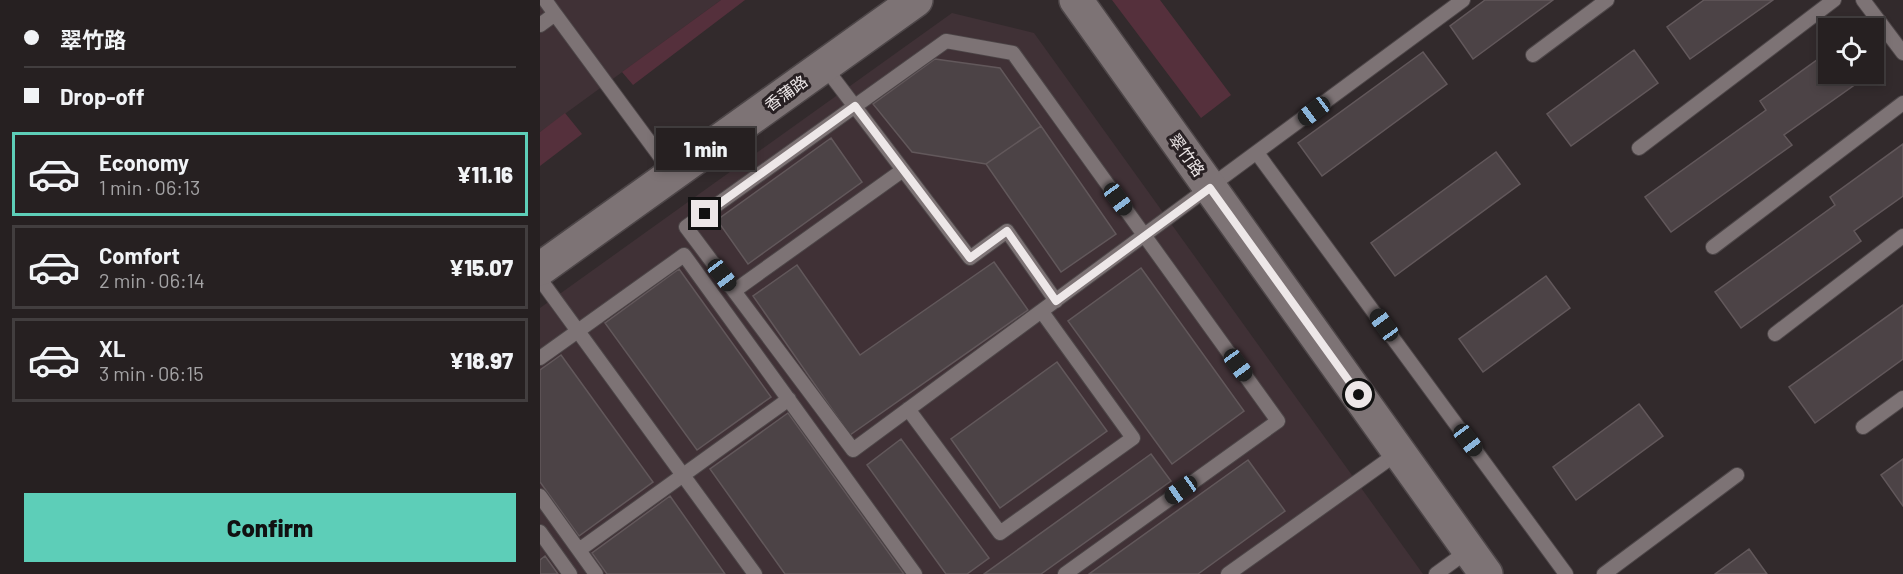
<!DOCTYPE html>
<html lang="en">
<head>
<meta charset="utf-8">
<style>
  :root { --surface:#262021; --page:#322d2e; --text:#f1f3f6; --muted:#a4a3a5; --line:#423e3f; --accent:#5dceb8 }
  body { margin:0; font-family:Barlow,"Noto Sans SC",sans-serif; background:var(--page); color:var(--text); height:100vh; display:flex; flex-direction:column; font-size:22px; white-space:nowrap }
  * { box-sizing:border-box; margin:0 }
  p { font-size:20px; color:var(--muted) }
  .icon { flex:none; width:33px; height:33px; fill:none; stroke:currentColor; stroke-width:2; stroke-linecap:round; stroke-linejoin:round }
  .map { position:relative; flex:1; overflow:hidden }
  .sheet { display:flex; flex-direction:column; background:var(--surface); width:540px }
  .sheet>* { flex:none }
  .top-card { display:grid; align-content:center; height:132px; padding:0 24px; background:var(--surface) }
  .fabs { position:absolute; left:1278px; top:18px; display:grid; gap:12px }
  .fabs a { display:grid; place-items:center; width:66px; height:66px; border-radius:0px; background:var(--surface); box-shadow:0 3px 9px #0003,0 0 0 2px var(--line); font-size:30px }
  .end { position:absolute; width:27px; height:27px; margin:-14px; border:8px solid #ede7e8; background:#111; box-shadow:0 0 0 3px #111 }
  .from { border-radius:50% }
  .bubble { position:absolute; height:42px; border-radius:0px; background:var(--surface); box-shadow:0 3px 9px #0003,0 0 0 2px var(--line); font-size:20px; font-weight:800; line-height:42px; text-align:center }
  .car { position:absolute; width:18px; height:36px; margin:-18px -9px; border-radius:8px; box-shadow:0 0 4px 2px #0007; background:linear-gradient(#222 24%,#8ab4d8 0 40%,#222 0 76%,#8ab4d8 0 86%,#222 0) }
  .top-card b { display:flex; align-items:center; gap:21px; height:57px; font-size:22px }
  .top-card b+b { border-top:2px solid var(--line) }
  .top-card i { width:15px; height:15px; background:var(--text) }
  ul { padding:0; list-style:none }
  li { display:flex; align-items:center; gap:18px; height:84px; margin:0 12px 9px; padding:0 12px; border:3px solid var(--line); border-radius:0px }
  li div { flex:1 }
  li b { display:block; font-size:22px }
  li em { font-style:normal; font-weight:800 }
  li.current { border-color:var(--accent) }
  li>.icon { width:54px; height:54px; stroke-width:1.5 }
  .action { display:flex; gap:12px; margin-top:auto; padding:12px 24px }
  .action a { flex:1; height:69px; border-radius:0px; background:var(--accent); color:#111; font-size:24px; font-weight:800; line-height:69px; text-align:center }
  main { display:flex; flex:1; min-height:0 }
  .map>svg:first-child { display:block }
  .built { fill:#403136 }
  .green { fill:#55303c }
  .building { fill:#4c4346; stroke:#62585b; stroke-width:1.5 }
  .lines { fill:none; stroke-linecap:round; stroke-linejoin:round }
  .service-casing { stroke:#4d4648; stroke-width:16 }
  .tertiary-casing { stroke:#4d4648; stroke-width:36 }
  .service { stroke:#7d7375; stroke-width:14 }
  .tertiary { stroke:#7d7375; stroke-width:33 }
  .route { stroke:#ede7e8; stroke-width:8 }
  .labels { text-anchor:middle; stroke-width:6; stroke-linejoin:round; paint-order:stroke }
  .street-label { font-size:16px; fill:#ede7e8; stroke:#282023 }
</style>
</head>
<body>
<main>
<section class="sheet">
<div class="top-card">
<b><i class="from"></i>翠竹路</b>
<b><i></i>Drop-off</b>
</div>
<ul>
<li class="current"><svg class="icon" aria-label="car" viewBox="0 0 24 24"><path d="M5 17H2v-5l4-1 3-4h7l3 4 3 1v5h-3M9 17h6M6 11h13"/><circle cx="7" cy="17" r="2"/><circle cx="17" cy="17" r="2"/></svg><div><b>Economy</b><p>1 min · 06:13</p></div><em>¥11.16</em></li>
<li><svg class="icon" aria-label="car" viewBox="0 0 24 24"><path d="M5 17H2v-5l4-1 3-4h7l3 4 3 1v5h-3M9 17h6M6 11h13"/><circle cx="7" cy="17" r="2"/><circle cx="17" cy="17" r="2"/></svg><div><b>Comfort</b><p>2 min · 06:14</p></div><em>¥15.07</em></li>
<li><svg class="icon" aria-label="car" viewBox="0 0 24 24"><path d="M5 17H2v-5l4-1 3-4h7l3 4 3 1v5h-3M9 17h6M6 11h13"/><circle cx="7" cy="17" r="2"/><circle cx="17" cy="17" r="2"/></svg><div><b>XL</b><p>3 min · 06:15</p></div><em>¥18.97</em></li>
</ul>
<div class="action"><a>Confirm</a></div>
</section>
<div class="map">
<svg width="1363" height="574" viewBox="0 0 1363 574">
  <rect width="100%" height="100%" fill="#322a2c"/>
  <path class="built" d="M0,0H181L0,132Z
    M412,13L494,33L883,574H0V308Z"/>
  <path class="green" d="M181,0H205L93,85L82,72Z
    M572,0H620L691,95L661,118Z
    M25,113L42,134L0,166V132Z"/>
  <path class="building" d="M945,0H1013L933,59L910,26Z
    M1164,0H1233L1150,59L1127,27Z
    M1094,50L1118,83L1031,146L1007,114Z
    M883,52L907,84L782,176L758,143Z
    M1288,52V74H1330L1244,135L1252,145L1131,232L1105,197L1226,110L1220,101Z
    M1334,52L1343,65L1334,71Z
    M395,59L460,68L501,126L446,164L372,152L333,104Z
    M501,126L576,234L521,272L446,164Z
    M291,138L322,182L208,264L177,220Z
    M1363,144V196L1314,231L1321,241L1201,328L1175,292L1295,205L1290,197Z
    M956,152L980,184L855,276L831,243Z
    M454,262L488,310L310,435L213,296L257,265L320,355Z
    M601,268L704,411L632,464L528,321Z
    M139,269L231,397L157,450L65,323Z
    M1006,276L1030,308L943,372L919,339Z
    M1363,305V359L1275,423L1249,387Z
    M21,355L113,482L39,536L0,482V370Z
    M517,362L567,431L460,508L411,439Z
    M1099,404L1123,436L1036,500L1013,467Z
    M248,413L364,574H245L170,469Z
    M361,439L449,558L427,574H406L327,465Z
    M611,454L631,481L501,574H444Z
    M1363,459V506L1341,475Z
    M708,460L745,511L658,574H549Z
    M130,496L185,574H67L52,553Z
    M1209,549L1227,574H1175Z
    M5,556L18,574H0V560Z"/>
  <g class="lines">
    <defs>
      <path id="service" d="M1323,0L1363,53
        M15,14L133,174
        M0,25L15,14L5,0
        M993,55L1067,0
        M284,66L430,258L467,231L516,301
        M1099,148L1294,0
        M717,153L1026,574
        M1173,247L1363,103
        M0,279L215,574
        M194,291L363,170
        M1235,334L1363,236
        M0,358L144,255L375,574
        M368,409L460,533L593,438L502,312
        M1323,427L1363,398
        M0,496L56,574
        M0,532L30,574
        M39,550L249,399
        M525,574L738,421L473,53L406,41L146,227L313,450C516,300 720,151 923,0
        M688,574L859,452
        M896,574L929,550
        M1064,574L1197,475"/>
      <path id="tertiary" d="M536,0L946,574
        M0,269L376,0"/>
    </defs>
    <use href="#service" class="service-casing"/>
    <use href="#tertiary" class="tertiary-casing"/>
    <use href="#service" class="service"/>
    <use href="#tertiary" class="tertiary"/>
  </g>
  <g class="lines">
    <path class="route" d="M165,214L315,106L430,258L467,231L516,301L670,188L819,395"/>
  </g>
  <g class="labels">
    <g class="street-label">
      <text transform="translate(246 93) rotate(-36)" y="6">香蒲路</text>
      <text transform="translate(647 155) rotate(54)" y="6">翠竹路</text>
    </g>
  </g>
</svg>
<div class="fabs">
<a><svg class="icon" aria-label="locate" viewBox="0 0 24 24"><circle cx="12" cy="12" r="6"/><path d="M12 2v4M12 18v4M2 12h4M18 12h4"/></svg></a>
</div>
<i class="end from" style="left:819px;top:395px"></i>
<i class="end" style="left:165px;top:214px"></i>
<div class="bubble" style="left:116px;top:128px;width:99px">1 min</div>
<i class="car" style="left:774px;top:111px;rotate:233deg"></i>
<i class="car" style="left:578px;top:199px;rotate:144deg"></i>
<i class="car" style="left:182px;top:275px;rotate:143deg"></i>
<i class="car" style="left:844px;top:325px;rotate:324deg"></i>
<i class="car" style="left:698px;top:365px;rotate:144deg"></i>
<i class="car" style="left:928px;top:440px;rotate:143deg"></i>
<i class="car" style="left:641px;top:490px;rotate:235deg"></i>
</div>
</main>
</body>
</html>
